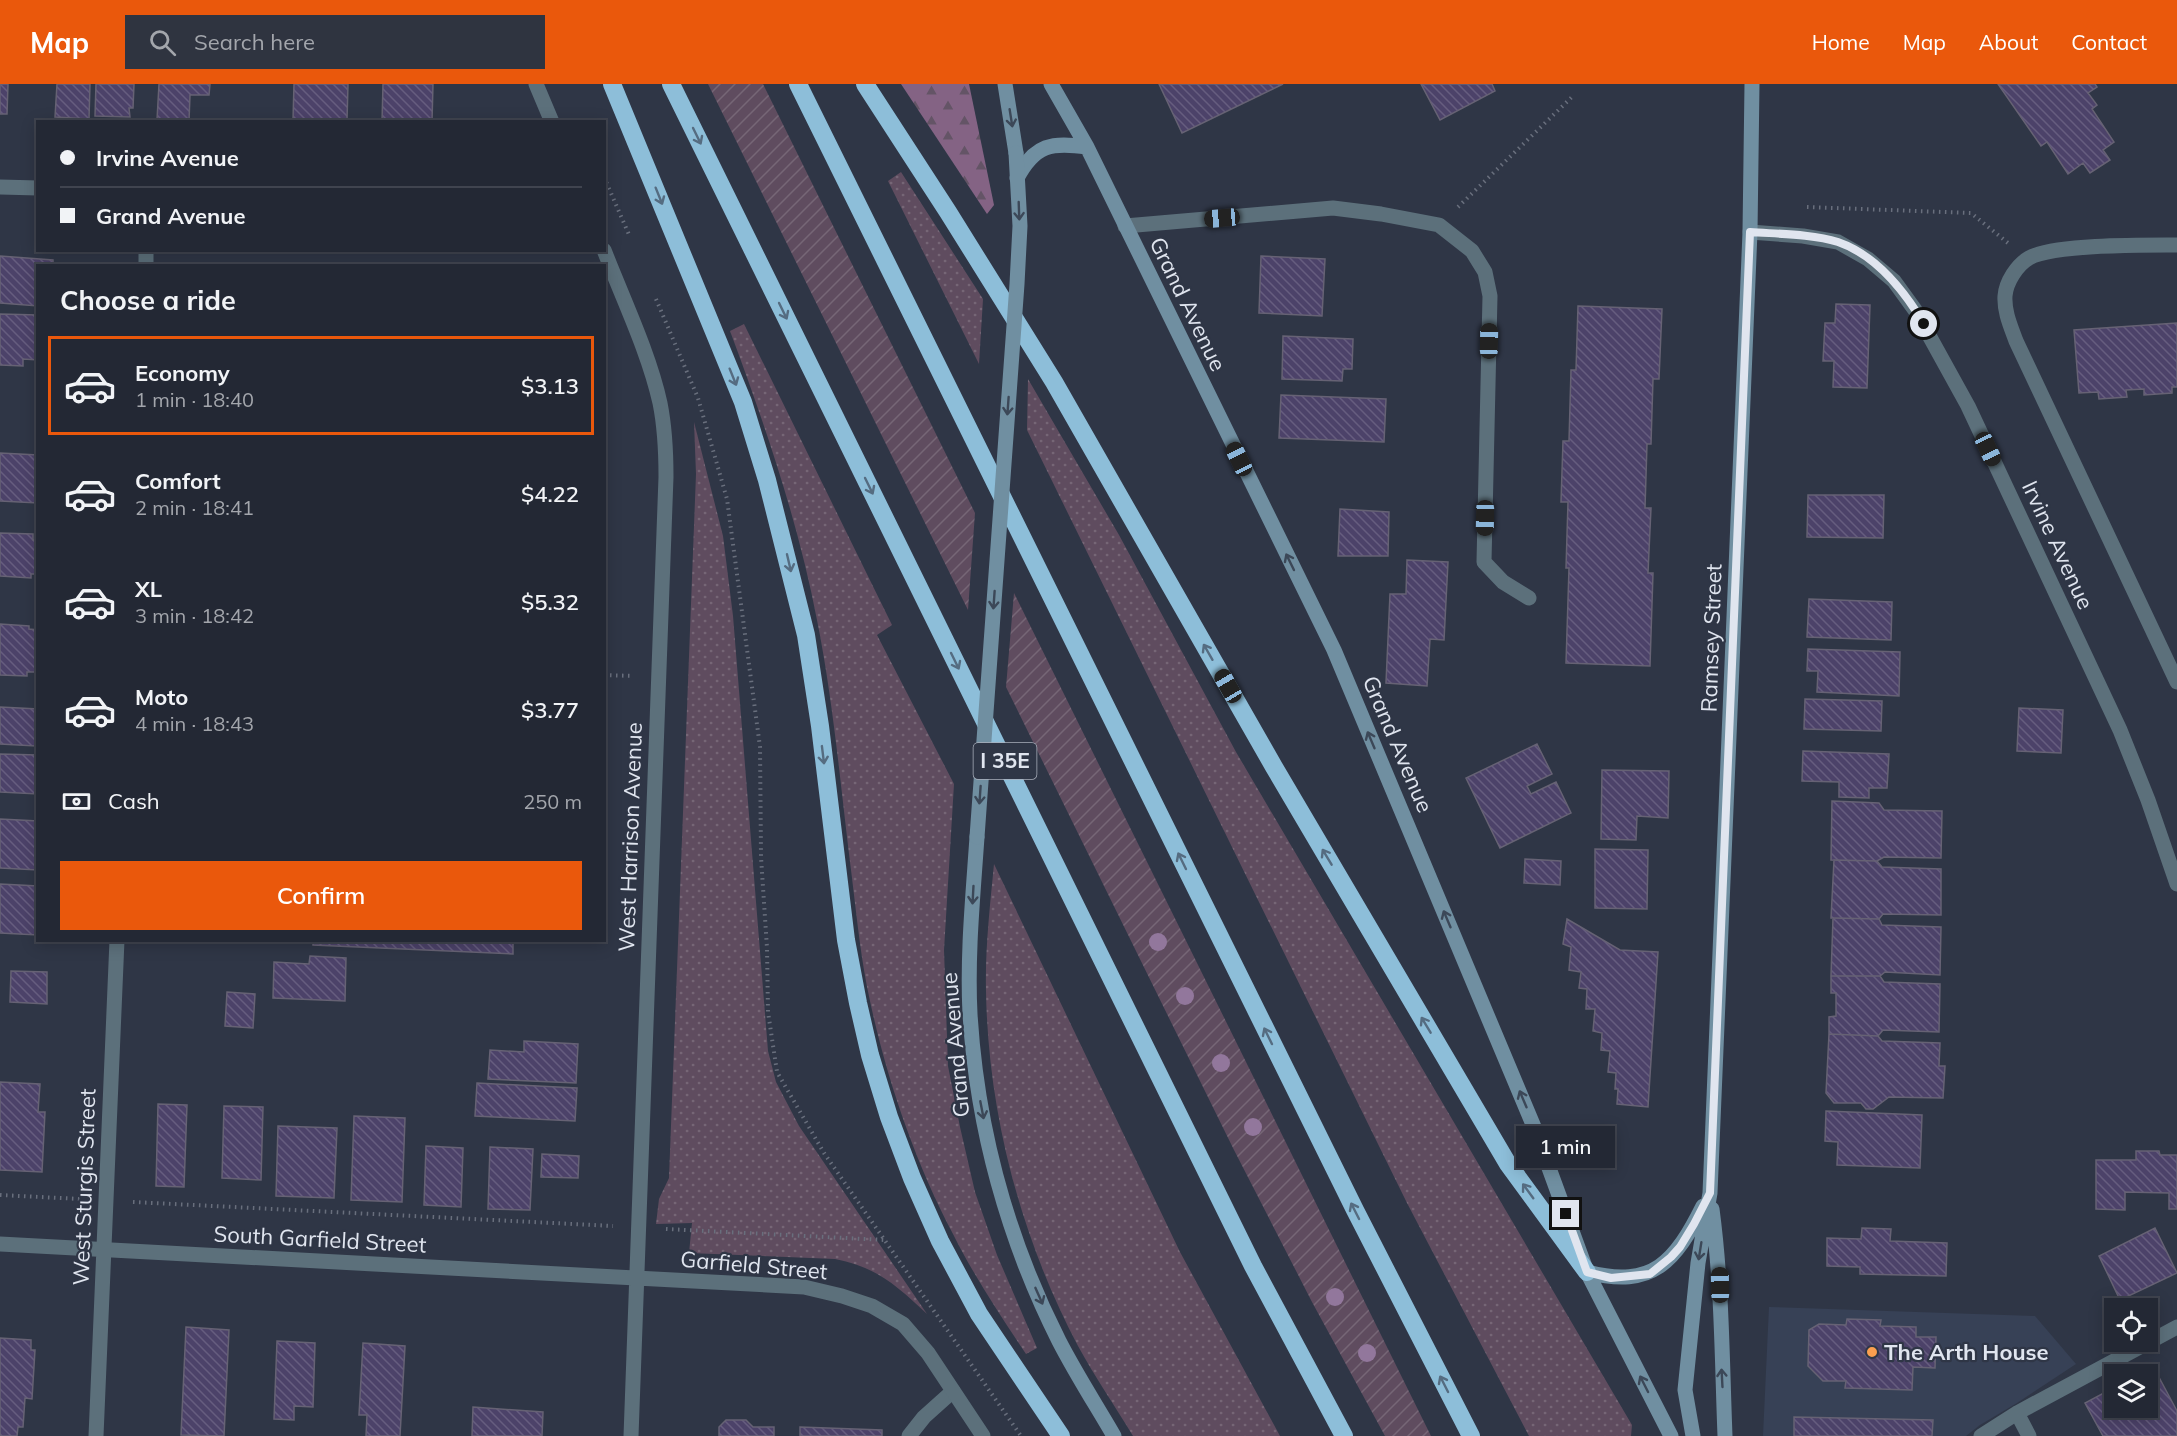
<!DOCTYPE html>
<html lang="en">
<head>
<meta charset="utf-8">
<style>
  :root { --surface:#232834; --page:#2f3440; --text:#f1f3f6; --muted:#a3a6ac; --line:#40444f; --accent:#ea580c }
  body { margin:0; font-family:Mulish,sans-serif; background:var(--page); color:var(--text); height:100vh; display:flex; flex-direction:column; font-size:22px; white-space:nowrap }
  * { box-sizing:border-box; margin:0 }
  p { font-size:20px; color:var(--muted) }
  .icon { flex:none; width:33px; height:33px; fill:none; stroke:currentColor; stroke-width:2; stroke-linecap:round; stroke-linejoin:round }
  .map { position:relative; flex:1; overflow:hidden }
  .drawer { position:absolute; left:36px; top:180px; width:570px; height:678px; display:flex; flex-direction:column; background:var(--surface); border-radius:0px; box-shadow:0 3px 15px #0003,0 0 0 2px var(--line) }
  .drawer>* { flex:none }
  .banner { position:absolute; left:36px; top:36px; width:570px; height:132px; border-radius:0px; box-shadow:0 3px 15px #0003,0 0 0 2px var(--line); display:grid; align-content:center; height:132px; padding:0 24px; background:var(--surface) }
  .controls { position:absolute; left:2104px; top:1214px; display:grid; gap:12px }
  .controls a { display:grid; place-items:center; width:54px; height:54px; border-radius:0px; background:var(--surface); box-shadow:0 3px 15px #0003,0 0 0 2px var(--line); font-size:30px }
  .end { position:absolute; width:27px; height:27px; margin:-14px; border:8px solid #e0e5ef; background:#111; box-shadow:0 0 0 3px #111 }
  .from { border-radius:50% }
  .bubble { position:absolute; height:42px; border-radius:0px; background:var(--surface); box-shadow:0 3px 15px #0003,0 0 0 2px var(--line); font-size:20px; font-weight:600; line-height:42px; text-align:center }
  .car { position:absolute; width:18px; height:36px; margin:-18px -9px; border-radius:8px; box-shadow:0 0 4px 2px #0007; background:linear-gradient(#222 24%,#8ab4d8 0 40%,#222 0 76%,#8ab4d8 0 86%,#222 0) }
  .banner b { display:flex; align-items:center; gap:21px; height:57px; font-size:22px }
  .banner b+b { border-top:2px solid var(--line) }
  .banner i { width:15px; height:15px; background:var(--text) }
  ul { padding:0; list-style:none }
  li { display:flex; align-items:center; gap:18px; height:99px; margin:0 12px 9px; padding:0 12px; border:3px solid transparent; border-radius:0px }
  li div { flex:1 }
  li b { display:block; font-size:22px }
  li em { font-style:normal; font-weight:600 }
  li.on { border-color:var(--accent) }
  li>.icon { width:54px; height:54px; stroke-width:1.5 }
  h2 { padding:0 24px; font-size:27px; line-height:72px }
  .pay { display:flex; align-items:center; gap:15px; height:66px; padding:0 24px; font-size:22px }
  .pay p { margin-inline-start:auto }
  .cta { display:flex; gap:12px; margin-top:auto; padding:12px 24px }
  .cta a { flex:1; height:69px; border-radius:0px; background:var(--accent); color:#fff; font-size:24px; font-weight:600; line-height:69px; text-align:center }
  header { display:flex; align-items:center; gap:36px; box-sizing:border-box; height:84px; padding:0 30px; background:var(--accent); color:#fff }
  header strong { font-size:28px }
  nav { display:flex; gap:33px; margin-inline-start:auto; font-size:21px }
  .search { width:420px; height:54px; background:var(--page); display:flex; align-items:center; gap:15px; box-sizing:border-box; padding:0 21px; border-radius:0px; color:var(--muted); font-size:22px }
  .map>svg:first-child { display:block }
  .built { fill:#374156 }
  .grass { fill:url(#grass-dots) }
  .forest { fill:url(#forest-firs) }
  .garden { fill:url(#garden-furrows) }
  .building { fill:url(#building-back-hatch); stroke:#666274; stroke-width:1.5 }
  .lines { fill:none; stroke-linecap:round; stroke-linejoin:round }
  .path { stroke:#696f7d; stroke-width:4; stroke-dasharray:1.5 4.5; stroke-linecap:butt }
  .lane { stroke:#5c707b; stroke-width:15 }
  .street { stroke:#5c707b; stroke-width:15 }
  .secondary { stroke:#708fa1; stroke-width:15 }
  .highway { stroke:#8dbed9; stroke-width:18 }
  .secondary-bridge { stroke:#708fa1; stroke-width:15 }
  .tree { fill:#92779c }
  .oneway { stroke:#3c4858 }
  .oneway2 { stroke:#556c81 }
  .route { stroke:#e0e5ef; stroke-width:8 }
  .poi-dot { fill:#fa9f4f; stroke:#2f3646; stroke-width:2 }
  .labels { text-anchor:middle; stroke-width:4.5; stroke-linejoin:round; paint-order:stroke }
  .shield { fill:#2f3646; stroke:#abb0bc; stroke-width:1.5 }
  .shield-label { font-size:21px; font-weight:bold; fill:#e0e5ef }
  .street-label { font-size:22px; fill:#e0e5ef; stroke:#2f3646 }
  .poi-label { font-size:22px; font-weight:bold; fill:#e0e5ef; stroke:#2f3646; text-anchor:start }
</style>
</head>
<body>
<header>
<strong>Map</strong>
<div class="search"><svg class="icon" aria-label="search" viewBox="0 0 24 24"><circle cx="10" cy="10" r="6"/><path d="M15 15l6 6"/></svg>Search here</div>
<nav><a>Home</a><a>Map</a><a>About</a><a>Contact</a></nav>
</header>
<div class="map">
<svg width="2177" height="1352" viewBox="0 0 2177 1352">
  <defs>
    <pattern id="grass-dots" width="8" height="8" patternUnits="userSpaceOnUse" patternTransform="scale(1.5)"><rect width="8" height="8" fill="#5f4c5f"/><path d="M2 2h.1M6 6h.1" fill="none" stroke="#766676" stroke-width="1.8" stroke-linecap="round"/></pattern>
    <pattern id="forest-firs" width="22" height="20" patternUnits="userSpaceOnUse" patternTransform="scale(1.5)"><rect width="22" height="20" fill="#846384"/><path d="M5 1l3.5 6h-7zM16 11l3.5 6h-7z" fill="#645466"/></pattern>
    <pattern id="garden-furrows" width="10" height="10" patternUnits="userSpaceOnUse" patternTransform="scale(1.5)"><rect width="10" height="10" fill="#5f4c5f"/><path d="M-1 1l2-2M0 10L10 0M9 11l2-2" fill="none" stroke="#766676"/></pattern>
    <pattern id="building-back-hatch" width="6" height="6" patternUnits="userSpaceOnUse" patternTransform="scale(1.5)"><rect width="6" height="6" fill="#4c4269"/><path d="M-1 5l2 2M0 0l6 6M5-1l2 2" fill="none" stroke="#665d7f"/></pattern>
  </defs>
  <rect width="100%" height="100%" fill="#2f3646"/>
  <path class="built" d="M1769,1223L2035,1232L2076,1280L2017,1319L1980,1341L1966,1352H1763Z"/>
  <path class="grass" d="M901,88L983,215L979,280L888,97Z
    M744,240L892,541L877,551L954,700L944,866L948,982L960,1043L975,1108L997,1171L1037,1264L1026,1270C1000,1231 974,1192 953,1150C915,1078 887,996 870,917C861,876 857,835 852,794C841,708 834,621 817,536C798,437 765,341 730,247Z
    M1028,295L1119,451L1236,668L1632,1341L1631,1352H1529L1407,1119L1027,346Z
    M694,338L723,452L733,532L768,967L776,998L799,1042L927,1230C897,1202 877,1183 835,1175L689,1169L692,1139L656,1140L659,1115L669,1094L696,390Z
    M994,780L1180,1168L1280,1352H1133C1115,1322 1095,1293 1078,1262C1021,1154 988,1030 986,907C985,865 990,822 994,780Z"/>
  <path class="forest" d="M901,0H969L994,121L987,130Z"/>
  <path class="garden" d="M708,0H763L975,429L968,526Z
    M1014,509L1431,1352H1385L1312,1218L1234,1066L1006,603Z"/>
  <path class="building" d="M0,0H8L7,30H0Z
    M57,0H90L89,35L55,33Z
    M96,0H134L133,24H129L130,33L95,32Z
    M159,0H210L209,11H190L189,37L157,36Z
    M294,0H348L347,37L293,36Z
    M383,0H433L432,38H382Z
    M1159,0H1283L1182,49Z
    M1421,0H1492L1495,7L1440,36Z
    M1998,0H2095L2097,3L2088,9L2097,21L2092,25L2114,58L2103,66L2110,76L2090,89L2083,79L2068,90L2047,58L2041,62Z
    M0,172L53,176V182H38V222L0,219Z
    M1261,172L1325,175L1322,232L1259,229Z
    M1836,220L1870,221L1867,304L1833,303L1834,277H1823L1825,239H1835Z
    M1578,222L1662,225L1659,295H1653L1651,360H1647L1645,424H1651L1648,489H1653L1650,582L1566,579L1569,484H1566L1568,418H1561L1563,357H1569L1571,286H1576Z
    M0,230L38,231V276L23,275V282L0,281Z
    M2177,239V303H2172V309L2144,311V305L2126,306L2127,313L2099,315L2098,308L2079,309L2074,246Z
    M1283,252L1353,255L1352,285H1343L1342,297L1282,295Z
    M1281,311L1386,315L1384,358L1279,354Z
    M0,369L38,371V419L0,417Z
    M1808,411H1884L1883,454L1807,453Z
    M1340,425L1389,428L1388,472H1338Z
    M0,449L33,450V456H38V490H31V494L0,492Z
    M1407,476L1448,478L1444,556L1430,555L1427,602L1386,599L1390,510H1406Z
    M1809,515L1892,518L1891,556L1807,553Z
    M0,540L29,542V545L38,546V588H27V592L0,591Z
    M1808,565L1900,568L1899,612L1817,608L1818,587H1807Z
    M1805,615L1882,617L1881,647L1804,645Z
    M0,623L38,625L36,662L0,660Z
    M2019,624L2063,626L2061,669L2017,667Z
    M1537,660L1552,690L1527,702L1531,710L1556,698L1571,729L1500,764L1466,694Z
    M1803,667L1889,670L1887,704H1869V714L1839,713V698L1802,697Z
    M0,670L38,671V710L0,708Z
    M1602,686L1669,687L1668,734L1637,732L1636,756L1601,755Z
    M1832,717L1879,719L1884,726L1942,727L1941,774L1884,773L1877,777L1831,776Z
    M0,735L38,737V786L0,784Z
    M1595,765L1648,766L1647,825L1595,824Z
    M1525,775L1561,777L1560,801L1524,799Z
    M1834,776L1877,777L1882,783L1941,785V831L1883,830L1879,835L1831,834Z
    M0,800L38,802V851L0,849Z
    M1833,834L1879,835L1882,841L1941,843L1940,891L1885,888L1880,892H1831Z
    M1567,835L1620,866L1658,868L1648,1023L1617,1020L1618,1005H1615L1616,989L1608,988L1610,967L1601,966L1602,949L1593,947L1595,925H1586L1587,905L1579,904L1581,888L1569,886L1571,863L1563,860Z
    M313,856H513V870L313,861Z
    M310,872L346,874L345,917L273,914L274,878L309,880Z
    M11,887L47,888V920L10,918Z
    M1831,892H1880L1884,898L1940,900L1939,948L1883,946L1878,952L1829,950V933L1836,932V909H1831Z
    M227,908L255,910L253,944L225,942Z
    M1829,950L1878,952L1882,957L1940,959L1939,982H1945L1943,1014L1889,1013L1873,1025H1866L1861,1019H1834L1826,1009Z
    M524,957L578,960L576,999L488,995L490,966L524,968Z
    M0,998L40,1000L38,1028H45L42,1088L0,1086Z
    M477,999L577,1004L575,1037L475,1032Z
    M158,1020L187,1021L184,1103L156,1102Z
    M224,1022L263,1023L261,1096L222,1094Z
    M1826,1027L1922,1031L1920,1084L1837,1081L1838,1058L1825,1057Z
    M354,1032L405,1034L402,1118L351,1116Z
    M278,1042L337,1044L334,1114L276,1112Z
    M426,1062L463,1064L461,1123L424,1121Z
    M490,1063L533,1065L530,1126L488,1125Z
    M2136,1067H2159L2160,1071H2177V1125H2169V1109L2125,1108V1126L2096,1125V1076H2136Z
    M542,1070L579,1072L578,1094L541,1093Z
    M1862,1144L1891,1145L1890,1157L1947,1159L1946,1192L1860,1190V1183L1827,1182V1154L1861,1155Z
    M2155,1144L2177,1189L2120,1216L2099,1172Z
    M1847,1235L1881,1236L1880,1242L1916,1243V1253H1936L1935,1284L1913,1283L1912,1306L1845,1304L1846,1297H1823L1808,1282L1809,1246L1819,1240L1846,1241Z
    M186,1243L229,1246L224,1352L181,1351Z
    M0,1254L31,1256V1266H35L32,1315L25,1314L23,1343H18L17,1352H0Z
    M277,1257L315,1259L313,1323L294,1322V1336L274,1335Z
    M363,1259L405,1262L400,1352H366L367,1331H359Z
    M2153,1282L2177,1327V1352H2103L2085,1319L2115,1303V1323H2148V1290H2138Z
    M473,1323L543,1328L542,1352H472Z
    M1794,1333L1933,1336L1932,1352H1794Z
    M726,1336H746L753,1343H774V1352H719V1343Z
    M800,1343L882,1346V1352H800Z"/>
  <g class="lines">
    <path class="path" d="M604,93L630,153
      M1458,123L1574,11
      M1807,123L1971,129L2008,159
      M656,215L698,314L727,415L760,663L761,773L767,864L768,928L777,988L824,1069L1021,1352
      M604,591L634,592
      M0,1111L80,1115
      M133,1118L613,1142
      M666,1145L885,1156"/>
    <path class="lane" d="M1125,142L1333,124L1381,130L1439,141L1472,167L1485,188L1490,212L1484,478L1503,498L1529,514
      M2017,1329L2029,1352
      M909,1352L924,1333L953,1307
      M1981,1352L2017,1329L2177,1243"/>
    <path class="street" d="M536,0L552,38
      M0,103L38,104
      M1750,148L1803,152L1838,158L1868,175L1894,197L1915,226L1968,322L2120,646L2148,716L2177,800
      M2177,161C2146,161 2053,160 2029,174C2017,181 2006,198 2005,212C2004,228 2011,243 2016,257L2177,598
      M604,166C623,215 649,269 660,319C665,344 666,368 666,393L631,1352
      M146,182V166
      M0,1160L804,1203L842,1212L872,1222L903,1240L928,1269L983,1352
      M96,1352L117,856"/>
    <path class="secondary" d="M1005,0L1016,69
      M1051,0L1087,63L1334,566L1534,1043L1587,1188L1671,1352
      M1017,94C1035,60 1052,58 1087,63
      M977,753C973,812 967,871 970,930C977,1044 1008,1156 1059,1257C1076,1290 1096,1321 1114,1352
      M1712,1125C1722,1200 1722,1276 1725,1352
      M1587,1188C1653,1205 1675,1178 1703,1122
      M1693,1352L1685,1306L1698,1179L1710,1109L1750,148L1752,0"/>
    <path class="highway" d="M612,0L743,318L767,396L806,551L820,642L846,856L858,919L870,971L889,1033L912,1094L940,1157L979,1230L1061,1352
      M671,0L1253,1182L1344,1352
      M798,0L1355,1126L1471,1352
      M865,0L948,128L1054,298L1274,683L1508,1080L1587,1188"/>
    <path class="secondary-bridge" d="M977,753L1017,200L1020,142L1016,69"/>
  </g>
  <g class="tree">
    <circle cx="1158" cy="858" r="9"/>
    <circle cx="1185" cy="912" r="9"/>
    <circle cx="1221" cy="979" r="9"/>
    <circle cx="1253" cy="1043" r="9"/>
    <circle cx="1335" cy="1213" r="9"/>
    <circle cx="1367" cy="1269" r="9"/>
  </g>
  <defs><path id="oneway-shaft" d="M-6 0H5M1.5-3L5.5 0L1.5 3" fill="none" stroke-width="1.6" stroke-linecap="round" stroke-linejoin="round" transform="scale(1.5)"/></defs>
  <g class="oneway">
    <use href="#oneway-shaft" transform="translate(1011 34) rotate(81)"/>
    <use href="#oneway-shaft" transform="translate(1019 127) rotate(88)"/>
    <use href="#oneway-shaft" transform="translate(1008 322) rotate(94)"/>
    <use href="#oneway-shaft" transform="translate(1290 478) rotate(-116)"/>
    <use href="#oneway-shaft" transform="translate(994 516) rotate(94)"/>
    <use href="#oneway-shaft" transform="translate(1371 656) rotate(-113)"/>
    <use href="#oneway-shaft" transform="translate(980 711) rotate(94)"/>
    <use href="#oneway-shaft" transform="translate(973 811) rotate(93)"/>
    <use href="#oneway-shaft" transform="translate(1447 835) rotate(-113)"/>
    <use href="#oneway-shaft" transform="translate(1523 1015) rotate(-113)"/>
    <use href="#oneway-shaft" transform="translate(982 1026) rotate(79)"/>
    <use href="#oneway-shaft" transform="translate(1700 1167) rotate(99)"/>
    <use href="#oneway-shaft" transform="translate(1039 1212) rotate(66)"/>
    <use href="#oneway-shaft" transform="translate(1722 1294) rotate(-93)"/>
    <use href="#oneway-shaft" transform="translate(1644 1300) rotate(-117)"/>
  </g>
  <g class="oneway2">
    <use href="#oneway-shaft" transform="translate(697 52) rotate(64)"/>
    <use href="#oneway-shaft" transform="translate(659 112) rotate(68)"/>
    <use href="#oneway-shaft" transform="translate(783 227) rotate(64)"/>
    <use href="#oneway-shaft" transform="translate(733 293) rotate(68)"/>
    <use href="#oneway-shaft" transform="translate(869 402) rotate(64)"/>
    <use href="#oneway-shaft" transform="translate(789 479) rotate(77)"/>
    <use href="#oneway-shaft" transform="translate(1208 568) rotate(-120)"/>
    <use href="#oneway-shaft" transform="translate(955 577) rotate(64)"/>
    <use href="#oneway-shaft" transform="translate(823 671) rotate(83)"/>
    <use href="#oneway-shaft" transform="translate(1327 773) rotate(-121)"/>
    <use href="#oneway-shaft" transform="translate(1182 777) rotate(-116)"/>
    <use href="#oneway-shaft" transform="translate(1426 941) rotate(-121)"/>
    <use href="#oneway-shaft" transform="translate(1268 952) rotate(-116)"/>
    <use href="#oneway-shaft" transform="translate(1528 1107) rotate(-126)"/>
    <use href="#oneway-shaft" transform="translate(1355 1127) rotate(-117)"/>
    <use href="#oneway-shaft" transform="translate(1444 1300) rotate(-117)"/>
  </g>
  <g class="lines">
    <path class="route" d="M1566,1130L1587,1188L1611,1194L1650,1190L1671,1173L1680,1163L1694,1140L1710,1109L1750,148C1778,150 1813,150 1838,158C1876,171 1905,208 1924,240"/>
  </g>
  <circle class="poi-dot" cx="1872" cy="1268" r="6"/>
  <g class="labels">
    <rect class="shield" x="973.5" y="659" width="63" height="36" rx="4.5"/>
    <g class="shield-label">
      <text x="1005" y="684">I 35E</text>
    </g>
    <g class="street-label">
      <text transform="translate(1188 220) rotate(64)" y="8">Grand Avenue</text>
      <text transform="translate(2058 461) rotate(65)" y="8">Irvine Avenue</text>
      <text transform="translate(1711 554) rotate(-88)" y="8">Ramsey Street</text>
      <text transform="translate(1398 660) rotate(67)" y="8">Grand Avenue</text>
      <text transform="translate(630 753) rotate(-88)" y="8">West Harrison Avenue</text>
      <text transform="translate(955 961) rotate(-95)" y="8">Grand Avenue</text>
      <text transform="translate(84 1103) rotate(-88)" y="8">West Sturgis Street</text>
      <text transform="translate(320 1155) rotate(3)" y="8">South Garfield Street</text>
      <text transform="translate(754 1181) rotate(5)" y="8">Garfield Street</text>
    </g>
    <g class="poi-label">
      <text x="1884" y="1276">The Arth House</text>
    </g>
  </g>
</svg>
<div class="controls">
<a><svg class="icon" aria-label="locate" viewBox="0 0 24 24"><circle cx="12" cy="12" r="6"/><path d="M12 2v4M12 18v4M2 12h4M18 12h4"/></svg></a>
<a><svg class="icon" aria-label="layers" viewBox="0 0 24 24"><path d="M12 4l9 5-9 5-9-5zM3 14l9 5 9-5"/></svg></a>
</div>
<i class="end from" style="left:1924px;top:240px"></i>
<i class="end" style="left:1566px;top:1130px"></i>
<div class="bubble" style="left:1516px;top:1042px;width:99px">1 min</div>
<i class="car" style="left:1222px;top:134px;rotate:265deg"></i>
<i class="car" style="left:1489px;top:257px;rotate:1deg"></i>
<i class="car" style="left:1988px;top:365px;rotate:155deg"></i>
<i class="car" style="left:1239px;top:375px;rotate:334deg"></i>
<i class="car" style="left:1485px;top:434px;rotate:181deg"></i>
<i class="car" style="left:1228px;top:602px;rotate:330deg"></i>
<i class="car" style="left:1720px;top:1201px;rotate:359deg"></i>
<div class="banner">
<b><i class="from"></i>Irvine Avenue</b>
<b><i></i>Grand Avenue</b>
</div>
<section class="drawer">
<h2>Choose a ride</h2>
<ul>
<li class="on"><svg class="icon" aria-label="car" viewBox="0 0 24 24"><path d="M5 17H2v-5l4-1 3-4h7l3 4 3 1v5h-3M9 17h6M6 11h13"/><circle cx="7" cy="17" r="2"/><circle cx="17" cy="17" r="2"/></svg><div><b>Economy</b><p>1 min · 18:40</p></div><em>$3.13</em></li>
<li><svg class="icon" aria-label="car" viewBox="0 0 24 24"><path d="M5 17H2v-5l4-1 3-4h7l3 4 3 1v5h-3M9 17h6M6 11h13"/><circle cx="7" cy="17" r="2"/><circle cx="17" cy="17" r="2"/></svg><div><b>Comfort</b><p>2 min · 18:41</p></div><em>$4.22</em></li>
<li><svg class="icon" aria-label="car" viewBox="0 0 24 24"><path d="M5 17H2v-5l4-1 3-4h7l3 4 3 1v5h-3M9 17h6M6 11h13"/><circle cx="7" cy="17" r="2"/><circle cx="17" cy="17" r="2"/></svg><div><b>XL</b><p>3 min · 18:42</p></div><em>$5.32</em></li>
<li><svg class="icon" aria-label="car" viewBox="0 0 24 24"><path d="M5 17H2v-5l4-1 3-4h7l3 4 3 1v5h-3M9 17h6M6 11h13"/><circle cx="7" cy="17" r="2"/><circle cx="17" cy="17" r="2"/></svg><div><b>Moto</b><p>4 min · 18:43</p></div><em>$3.77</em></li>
</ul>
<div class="pay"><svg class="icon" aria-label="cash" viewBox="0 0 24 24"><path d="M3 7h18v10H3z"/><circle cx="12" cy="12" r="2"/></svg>Cash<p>250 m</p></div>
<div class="cta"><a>Confirm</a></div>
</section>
</div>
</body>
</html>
